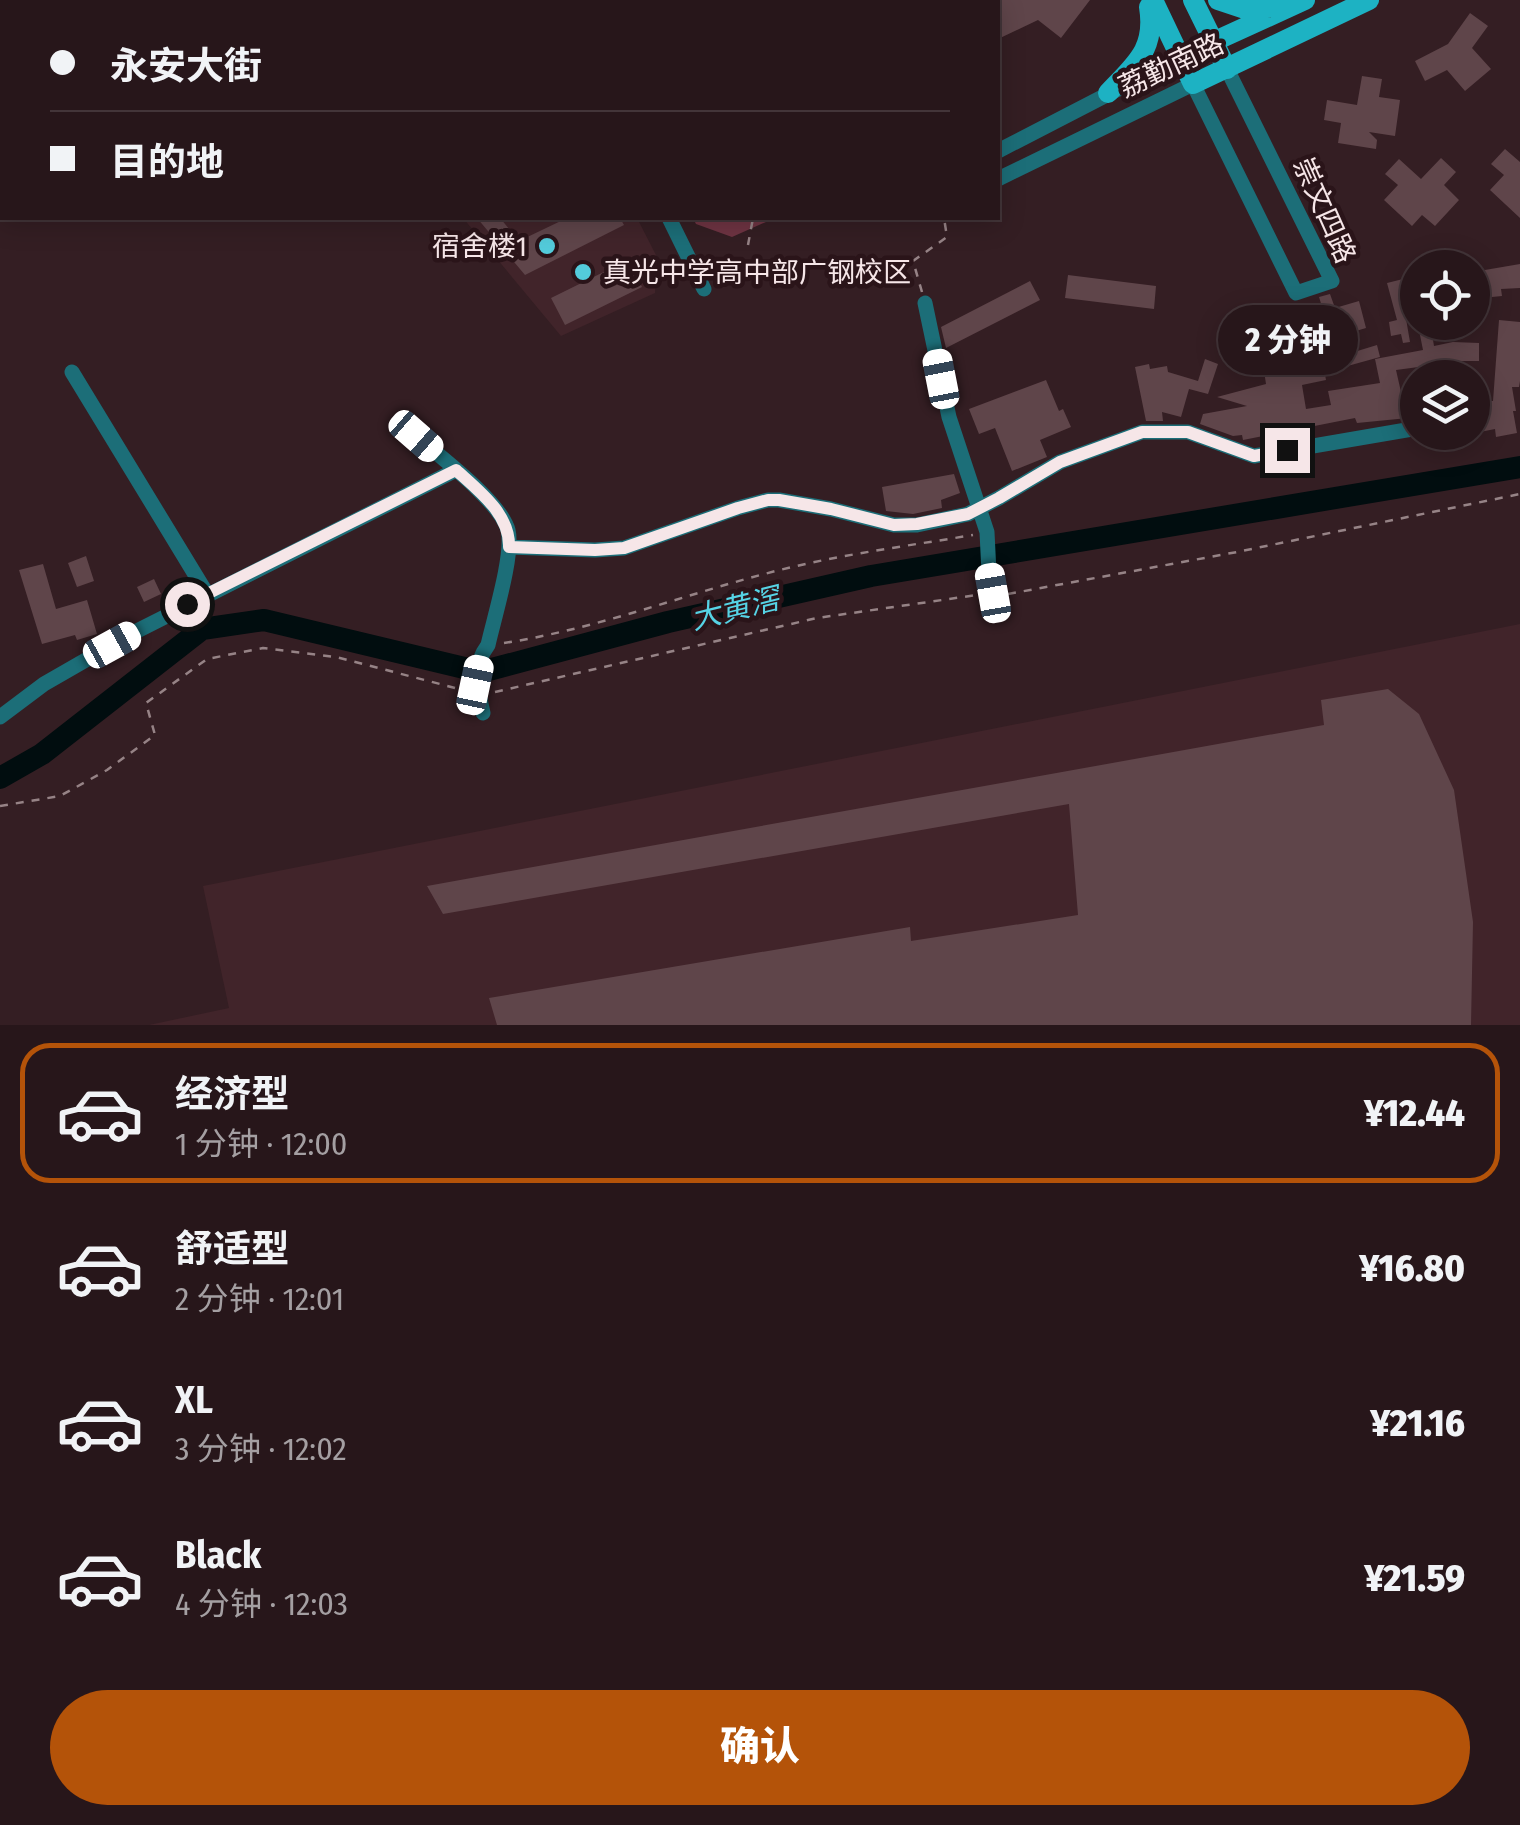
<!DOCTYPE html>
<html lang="zh">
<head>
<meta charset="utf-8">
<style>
  :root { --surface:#27161a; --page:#2f1f23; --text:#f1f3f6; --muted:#a49fa2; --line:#433539; --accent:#b45309 }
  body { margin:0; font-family:"Fira Sans Condensed","Noto Sans SC",sans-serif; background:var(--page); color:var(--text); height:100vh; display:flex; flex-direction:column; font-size:38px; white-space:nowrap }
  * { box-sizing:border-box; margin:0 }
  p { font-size:32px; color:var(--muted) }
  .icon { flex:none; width:55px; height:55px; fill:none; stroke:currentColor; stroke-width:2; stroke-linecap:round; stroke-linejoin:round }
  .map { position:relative; height:1025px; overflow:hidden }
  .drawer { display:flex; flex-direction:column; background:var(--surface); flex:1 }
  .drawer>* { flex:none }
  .banner { position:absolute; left:0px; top:0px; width:1000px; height:220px; box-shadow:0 5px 25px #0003,0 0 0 2px var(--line); display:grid; align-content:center; height:220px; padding:0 50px; background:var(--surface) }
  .fabs { position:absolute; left:1400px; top:250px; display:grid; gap:20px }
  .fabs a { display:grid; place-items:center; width:90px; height:90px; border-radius:50%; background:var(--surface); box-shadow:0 5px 25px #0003,0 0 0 2px var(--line); font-size:50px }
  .end { position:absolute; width:45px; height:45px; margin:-22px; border:12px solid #f6e6e8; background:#111; box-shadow:0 0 0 5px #111 }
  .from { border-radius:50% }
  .bubble { position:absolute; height:70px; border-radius:35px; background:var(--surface); box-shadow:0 5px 25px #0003,0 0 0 2px var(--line); font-size:32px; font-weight:800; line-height:70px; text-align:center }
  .car { position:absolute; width:30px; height:60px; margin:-30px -15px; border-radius:12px; box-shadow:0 0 8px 2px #0007; background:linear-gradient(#fff 24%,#345 0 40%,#fff 0 76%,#345 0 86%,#fff 0) }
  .banner b { display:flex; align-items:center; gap:35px; height:95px; font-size:38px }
  .banner b+b { border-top:2px solid var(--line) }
  .banner i { width:25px; height:25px; background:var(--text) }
  ul { padding:18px 0 0; list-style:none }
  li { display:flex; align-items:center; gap:30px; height:140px; margin:0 20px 15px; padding:0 30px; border:5px solid transparent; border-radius:30px }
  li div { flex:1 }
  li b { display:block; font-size:38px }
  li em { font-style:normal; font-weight:800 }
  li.current { border-color:var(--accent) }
  li>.icon { width:90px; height:90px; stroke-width:1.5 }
  .action { display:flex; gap:20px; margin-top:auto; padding:20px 50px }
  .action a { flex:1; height:115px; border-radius:60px; background:var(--accent); color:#fff; font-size:40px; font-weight:800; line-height:115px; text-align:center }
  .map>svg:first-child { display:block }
  .built { fill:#41242a }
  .green { fill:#6f3443 }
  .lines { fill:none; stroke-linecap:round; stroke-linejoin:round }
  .river { stroke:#010d0f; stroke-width:22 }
  .building { fill:#5f454a }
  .path { stroke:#968386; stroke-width:2.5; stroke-dasharray:8 8; stroke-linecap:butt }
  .minor { stroke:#1c6e78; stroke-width:15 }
  .major { stroke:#1db2c3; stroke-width:20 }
  .route { stroke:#f6e6e8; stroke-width:12 }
  .poi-dot { fill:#53cbdb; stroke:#2a1419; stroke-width:4 }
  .labels { text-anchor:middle; stroke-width:9; stroke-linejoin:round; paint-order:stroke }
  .street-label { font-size:28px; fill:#f6e6e8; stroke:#2a1419 }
  .poi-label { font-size:28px; fill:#f6e6e8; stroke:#2a1419; text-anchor:end }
  .water-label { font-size:30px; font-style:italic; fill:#56d3e5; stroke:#2a1419 }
</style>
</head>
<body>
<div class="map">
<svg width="1520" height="1025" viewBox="0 0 1520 1025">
  <rect width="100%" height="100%" fill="#341e23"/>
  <path class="built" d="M463,218H637L657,257L655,293L561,336Z
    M1520,624V1025H149L229,1008L203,886Z"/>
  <path class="green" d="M0,0H376L371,2H2V127H0Z
    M693,218H775L732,237L696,224Z"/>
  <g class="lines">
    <path class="river" d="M0,778L42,754L202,629L264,620L481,672L668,622L871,576L1520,467"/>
  </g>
  <path class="building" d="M998,0H1090L1061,38L1038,20L998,39Z
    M1470,13L1488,26L1472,48L1491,69L1465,91L1447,70L1425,81L1415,61L1448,44Z
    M1362,76L1382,79L1379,97L1400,100L1395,136L1369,132L1377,140L1376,149L1338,143L1341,123L1324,120L1327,100L1357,105Z
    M1505,149L1520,162V218L1490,190L1504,175L1491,164Z
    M1441,158L1456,172L1444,185L1459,200L1435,226L1422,215L1412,226L1384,200L1398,185L1385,174L1399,159L1421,179Z
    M477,218H500L519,241L567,218H620L624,225L525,275Z
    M628,260L642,287L565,325L551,298Z
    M1520,264V288L1501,289L1502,296L1472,299V281L1480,279L1479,271Z
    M1068,275L1156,286L1154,309L1065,298Z
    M1407,278L1414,305L1404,307L1410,342L1403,343L1401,334L1391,336L1389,322L1397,320L1387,283Z
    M1030,281L1040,300L946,348L941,327Z
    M1330,294L1335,308L1359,301L1366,328L1346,334L1343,321L1328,326L1319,297Z
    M1499,320L1520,322V381L1519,387H1512L1516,411H1513L1517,433L1496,437L1495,429L1475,433L1472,400L1493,401Z
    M1310,327L1315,353L1336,346L1341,363L1324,369L1326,380L1302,385L1306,409L1331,405L1328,391L1380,383L1375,359L1423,350L1419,330L1431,328L1434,346L1453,342L1479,343V361H1457L1459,367L1443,370L1441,364L1396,370L1401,392L1418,387V416L1408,418L1357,423L1355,418L1243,440L1242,435L1233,436L1200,424L1203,414L1247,406L1217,397L1266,384L1264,371L1279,368L1277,357L1296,354L1291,330Z
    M1377,345L1380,357L1344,367L1341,356Z
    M1205,359L1218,364L1208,394L1189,389L1181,417L1162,412L1163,421H1146L1135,367L1149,364L1150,369L1167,366L1168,372L1198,381Z
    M1046,380L1059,411L1063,409L1071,427L1040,440L1047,457L1012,471L995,428L979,434L969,409Z
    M954,474L960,493L941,500L942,508L913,514L886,511L882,487Z
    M86,556L94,581L77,587L68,563Z
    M43,564L56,609L87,600L97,634L77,640L75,635L42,644L19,570Z
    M154,579L161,594L144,602L137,587Z
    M1388,689L1419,714L1454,790L1473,922L1471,1025H497L489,998L910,927L911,941L1078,915L1069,804L443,914L427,886L1324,725L1321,700Z"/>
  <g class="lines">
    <path class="path" d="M147,0L148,2
      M0,14L2,15
      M748,245L753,218
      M922,292L913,261L947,237L944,218
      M1008,594L1237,552L1520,494
      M504,643C603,628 695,590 792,567C852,553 913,545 973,535
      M495,692L817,618L977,595
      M0,806L60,796L107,770L155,735L146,703L207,659L263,648L336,657L463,690"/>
    <path class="minor" d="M563,0L564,2
      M402,2L407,0
      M998,151L1180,57
      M998,179L1193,84L1296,293L1332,281L1227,69
      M669,218L704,289
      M925,303L949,417L987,532L989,573L993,593L997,596
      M72,372L207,594
      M416,436C439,456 500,501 508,530C514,554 494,618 488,645C471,668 478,689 483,713
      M509,547L595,550L624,548L738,508L768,500H779L831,509L894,525H917L968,514L999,498L1060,462L1142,432H1188L1254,456L1418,428
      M0,717L44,684L131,634L456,470"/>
    <path class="major" d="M1153,0L1193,84L1369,0
      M1193,0L1227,69
      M1218,0L1245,9L1279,7
      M1180,57L1305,0
      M1108,93C1135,64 1156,50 1149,7"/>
  </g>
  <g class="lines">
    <path class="route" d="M187,604L456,470C479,491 510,514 509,547L595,550L624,548L738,508L768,500H779L831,509L894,525L917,524L968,514L999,498L1060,462L1142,432H1188L1254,456L1287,450"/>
  </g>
  <g class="poi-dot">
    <circle cx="547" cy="246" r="10"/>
    <circle cx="583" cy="272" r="10"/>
  </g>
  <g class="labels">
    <g class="street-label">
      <text transform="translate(1171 65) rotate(-25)" y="10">荔勤南路</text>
      <text transform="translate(1325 210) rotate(66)" y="10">崇文四路</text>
    </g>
    <g class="poi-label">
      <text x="527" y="256">宿舍楼1</text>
      <text x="603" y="282" text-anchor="start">真光中学高中部广钢校区</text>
    </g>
    <g class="water-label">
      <text transform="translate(735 609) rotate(-14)" y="10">大黄滘</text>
    </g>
  </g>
</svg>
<div class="fabs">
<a><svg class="icon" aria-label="locate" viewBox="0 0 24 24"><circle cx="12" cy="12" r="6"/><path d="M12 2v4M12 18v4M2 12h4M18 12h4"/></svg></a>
<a><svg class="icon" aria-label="layers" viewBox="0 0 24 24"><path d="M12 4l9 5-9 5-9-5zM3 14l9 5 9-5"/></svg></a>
</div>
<i class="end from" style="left:187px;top:604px"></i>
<i class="end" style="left:1287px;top:450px"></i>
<div class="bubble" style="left:1218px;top:305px;width:140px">2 分钟</div>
<i class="car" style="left:941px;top:379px;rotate:349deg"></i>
<i class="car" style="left:416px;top:436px;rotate:131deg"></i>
<i class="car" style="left:993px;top:593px;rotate:350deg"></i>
<i class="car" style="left:112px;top:645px;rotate:61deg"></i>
<i class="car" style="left:475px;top:685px;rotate:12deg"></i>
<div class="banner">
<b><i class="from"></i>永安大街</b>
<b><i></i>目的地</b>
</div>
</div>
<section class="drawer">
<ul>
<li class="current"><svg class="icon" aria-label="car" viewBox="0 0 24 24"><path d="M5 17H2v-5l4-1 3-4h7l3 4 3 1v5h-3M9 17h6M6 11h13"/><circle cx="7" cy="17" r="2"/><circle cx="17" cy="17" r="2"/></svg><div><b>经济型</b><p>1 分钟 · 12:00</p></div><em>¥12.44</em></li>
<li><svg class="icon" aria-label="car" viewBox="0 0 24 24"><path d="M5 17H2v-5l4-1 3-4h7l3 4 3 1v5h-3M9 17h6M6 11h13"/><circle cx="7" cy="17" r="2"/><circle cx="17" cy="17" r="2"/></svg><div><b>舒适型</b><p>2 分钟 · 12:01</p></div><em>¥16.80</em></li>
<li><svg class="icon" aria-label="car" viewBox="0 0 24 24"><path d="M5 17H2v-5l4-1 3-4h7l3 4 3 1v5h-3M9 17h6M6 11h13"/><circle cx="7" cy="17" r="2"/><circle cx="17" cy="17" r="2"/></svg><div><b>XL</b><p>3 分钟 · 12:02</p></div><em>¥21.16</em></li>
<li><svg class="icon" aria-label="car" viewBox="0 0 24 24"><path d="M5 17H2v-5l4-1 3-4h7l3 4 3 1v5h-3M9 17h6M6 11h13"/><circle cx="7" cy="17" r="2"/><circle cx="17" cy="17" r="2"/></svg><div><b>Black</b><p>4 分钟 · 12:03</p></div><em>¥21.59</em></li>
</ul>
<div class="action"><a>确认</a></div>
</section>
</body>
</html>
